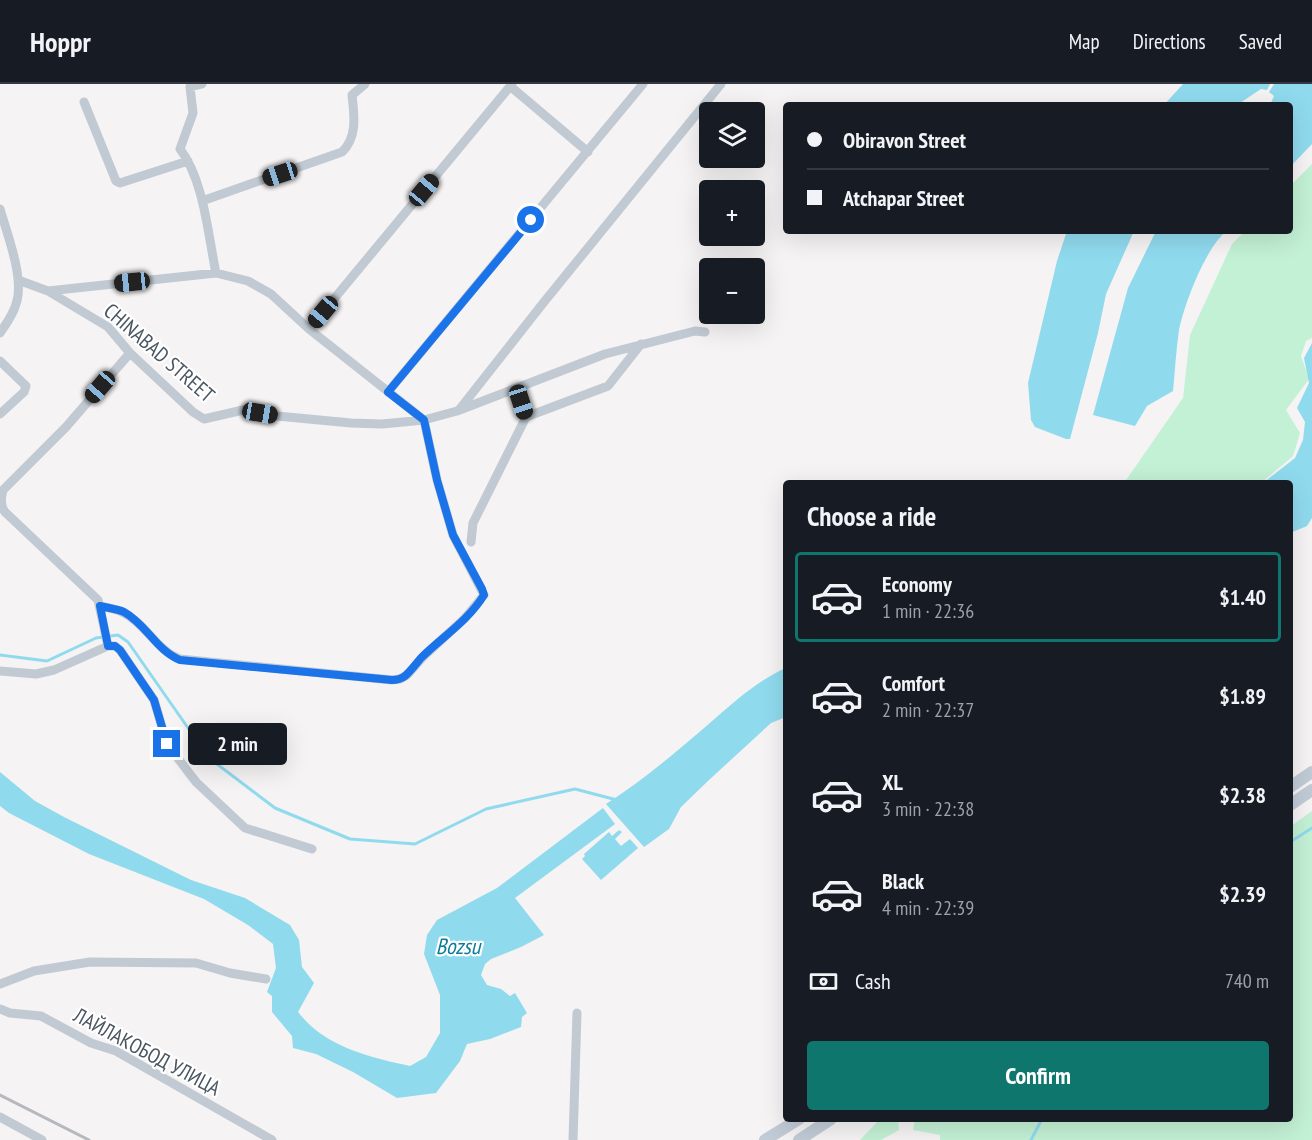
<!DOCTYPE html>
<html lang="en">
<head>
<meta charset="utf-8">
<style>
  :root { --surface:#171b24; --page:#242831; --text:#f1f3f6; --muted:#9ea1a6; --line:#363941; --accent:#0f766e }
  body { margin:0; font-family:"PT Sans Narrow",sans-serif; background:var(--page); color:var(--text); height:100vh; display:flex; flex-direction:column; font-size:22px; white-space:nowrap }
  * { box-sizing:border-box; margin:0 }
  p { font-size:20px; color:var(--muted) }
  .icon { flex:none; width:33px; height:33px; fill:none; stroke:currentColor; stroke-width:2; stroke-linecap:round; stroke-linejoin:round }
  .map { position:relative; flex:1; overflow:hidden }
  .drawer { position:absolute; left:783px; top:396px; width:510px; height:642px; display:flex; flex-direction:column; background:var(--surface); border-radius:6px; box-shadow:0 6px 24px #0002 }
  .drawer>* { flex:none }
  .top-card { position:absolute; left:783px; top:18px; width:510px; height:132px; border-radius:6px; box-shadow:0 6px 24px #0002; display:grid; align-content:center; height:132px; padding:0 24px; background:var(--surface) }
  .fabs { position:absolute; left:699px; top:18px; display:grid; gap:12px }
  .fabs a { display:grid; place-items:center; width:66px; height:66px; border-radius:6px; background:var(--surface); box-shadow:0 6px 24px #0002; font-size:30px }
  .end { position:absolute; width:27px; height:27px; margin:-14px; border:8px solid #1a73e8; background:#fff; box-shadow:0 0 0 3px #fff }
  .from { border-radius:50% }
  .bubble { position:absolute; height:42px; border-radius:6px; background:var(--surface); box-shadow:0 6px 24px #0002; font-size:20px; font-weight:700; line-height:42px; text-align:center }
  .car { position:absolute; width:18px; height:36px; margin:-18px -9px; border-radius:8px; box-shadow:0 0 4px 2px #0007; background:linear-gradient(#222 24%,#8ab4d8 0 40%,#222 0 76%,#8ab4d8 0 86%,#222 0) }
  .top-card b { display:flex; align-items:center; gap:21px; height:57px; font-size:22px }
  .top-card b+b { border-top:2px solid var(--line) }
  .top-card i { width:15px; height:15px; background:var(--text) }
  ul { padding:0; list-style:none }
  li { display:flex; align-items:center; gap:18px; height:90px; margin:0 12px 9px; padding:0 12px; border:3px solid transparent; border-radius:6px }
  li div { flex:1 }
  li b { display:block; font-size:22px }
  li em { font-style:normal; font-weight:700 }
  li.selected { border-color:var(--accent) }
  li>.icon { width:54px; height:54px; stroke-width:1.5 }
  h2 { padding:0 24px; font-size:27px; line-height:72px }
  .pay { display:flex; align-items:center; gap:15px; height:66px; padding:0 24px; font-size:22px }
  .pay p { margin-inline-start:auto }
  .primary-button { display:flex; gap:12px; margin-top:auto; padding:12px 24px }
  .primary-button a { flex:1; height:69px; border-radius:6px; background:var(--accent); color:#fff; font-size:24px; font-weight:700; line-height:69px; text-align:center }
  header { display:flex; align-items:center; gap:36px; box-sizing:border-box; height:84px; padding:0 30px; background:var(--surface); border-bottom:2px solid var(--line) }
  header strong { font-size:28px }
  nav { display:flex; gap:33px; margin-inline-start:auto; font-size:21px }
  .map>svg:first-child { display:block }
  .green { fill:#c3f1d5 }
  .water { fill:#90daee }
  .lines { fill:none; stroke-linecap:round; stroke-linejoin:round }
  .stream { stroke:#90daee; stroke-width:3 }
  .minor { stroke:#c1cad2; stroke-width:9 }
  .secondary { stroke:#c1cbd6; stroke-width:12 }
  .rail { stroke:#b5b8bd; stroke-width:3 }
  .route { stroke:#1a73e8; stroke-width:8 }
  .labels { text-anchor:middle; stroke-width:4.5; stroke-linejoin:round; paint-order:stroke }
  .street-label { font-size:21px; fill:#4a5661; stroke:#fff }
  .water-label { font-size:22px; font-style:italic; fill:#0c7c9b; stroke:#fff }
</style>
</head>
<body>
<header>
<strong>Hoppr</strong>
<nav><a>Map</a><a>Directions</a><a>Saved</a></nav>
</header>
<div class="map">
<svg width="1312" height="1056" viewBox="0 0 1312 1056">
  <rect width="100%" height="100%" fill="#f5f3f3"/>
  <path class="green" d="M1312,80V254L1306,257L1301,272L1309,295L1286,326L1300,349L1293,372L1261,399H1124L1183,314L1190,251L1232,160L1245,147H1290V102Z
    M1312,727V1056H940V1051L913,1046L915,1035H1290V743Z
    M880,1035H898L899,1046L881,1056H860Z"/>
  <path class="water" d="M1183,0H1270L1267,6L1261,5L1237,21H1164Z
    M1274,0H1312V60L1290,83V21H1270L1274,12L1269,8Z
    M1067,147H1134L1106,210L1098,249L1070,355H1066L1035,343L1031,336L1028,299L1057,177Z
    M1156,147H1227C1206,162 1184,221 1179,246C1176,266 1175,287 1173,307L1147,322L1135,342L1093,331L1128,204Z
    M1312,259V434L1307,442L1290,449V399H1263L1295,374L1303,356L1305,338L1297,324L1309,299L1304,274Z
    M786,584V633L771,639L709,696L681,723L669,745L644,763L606,720C644,696 677,667 711,638C734,618 758,596 786,584Z
    M0,688L35,717L64,733L191,796L245,814L290,841L299,856L302,883L314,899L298,928C325,963 369,973 410,982L426,973L440,949V911L424,870L427,851L437,836L497,804L603,724L615,740L515,814L544,851L521,863L491,875L485,880L481,891L487,901L501,905L510,912L515,909L527,929L522,933L521,943L490,955L467,960L460,977L436,1009L397,1014L353,988L316,970L293,964L292,952L272,928V912L267,908L276,884L273,860L248,841L204,815L89,770L9,729L0,722Z
    M619,746L622,748L615,755L621,762L630,755L638,764L601,796L582,775L585,772L584,770L609,748L612,752Z"/>
  <g class="lines">
    <path class="stream" d="M0,571L47,577L96,554L118,551L128,558L209,674L275,724L350,755L415,760L486,725L575,705L617,716
      M1290,758L1312,744
      M1031,1056L1042,1035"/>
    <path class="minor" d="M202,0L190,3L193,29L180,65C204,96 208,151 216,189
      M510,2L588,68
      M84,18L116,97L120,99L188,77
      M202,117L342,68C358,53 354,30 352,11L365,0
      M0,125C7,150 25,195 16,220C13,231 6,240 0,249
      M18,196L48,207L216,189L248,197L271,210L309,245L424,336L437,396L453,451L484,511L465,534L422,574L407,591L400,595L392,596L180,575C157,567 146,540 124,529C117,525 108,524 100,522
      M48,207L108,243L130,269L193,328L204,335L243,326L277,332L351,339L382,340L424,336L457,327L605,270L695,247L705,248
      M309,245L512,0
      M0,277L26,302L24,308L0,330
      M388,308L643,0
      M459,326L544,218L721,0
      M526,333L608,302L641,260
      M471,458L473,439L526,333L517,304
      M108,562L98,516L5,428C0,421 1,414 3,406L66,343L130,269
      M0,587L36,590L54,586L108,562H115L120,566L154,616L167,660L196,698L245,744L312,765
      M0,900L34,887L90,878L196,879L230,889L266,895
      M0,925L10,929L41,932L91,959L116,967L272,1056
      M0,1033L42,1056
      M573,1056L577,929"/>
    <path class="secondary" d="M1290,703L1312,688
      M1290,721L1312,706
      M765,1056L799,1035
      M799,1056L831,1035"/>
    <path class="rail" d="M0,1011L89,1056"/>
  </g>
  <g class="lines">
    <path class="route" d="M167,660L154,616L120,566L115,562H108L100,522C108,524 117,525 124,528C146,540 157,567 180,576L392,596C398,596 401,595 405,592C411,587 416,580 421,574C442,553 468,537 484,511L482,505L453,451L437,396L424,336L388,308L531,136"/>
  </g>
  <g class="labels">
    <g class="street-label">
      <text transform="translate(159 269) rotate(41)" y="7">CHINABAD STREET</text>
      <text transform="translate(147 968) rotate(28)" y="7">ЛАЙЛАКОБОД УЛИЦА</text>
    </g>
    <g class="water-label">
      <text x="458" y="870">Bozsu</text>
    </g>
  </g>
</svg>
<div class="fabs">
<a><svg class="icon" aria-label="layers" viewBox="0 0 24 24"><path d="M12 4l9 5-9 5-9-5zM3 14l9 5 9-5"/></svg></a>
<a>+</a>
<a>−</a>
</div>
<i class="end from" style="left:531px;top:136px"></i>
<i class="end" style="left:167px;top:660px"></i>
<div class="bubble" style="left:188px;top:639px;width:99px">2 min</div>
<i class="car" style="left:280px;top:90px;rotate:252deg"></i>
<i class="car" style="left:424px;top:106px;rotate:40deg"></i>
<i class="car" style="left:132px;top:198px;rotate:264deg"></i>
<i class="car" style="left:323px;top:228px;rotate:220deg"></i>
<i class="car" style="left:100px;top:303px;rotate:221deg"></i>
<i class="car" style="left:521px;top:318px;rotate:162deg"></i>
<i class="car" style="left:260px;top:329px;rotate:100deg"></i>
<div class="top-card">
<b><i class="from"></i>Obiravon Street</b>
<b><i></i>Atchapar Street</b>
</div>
<section class="drawer">
<h2>Choose a ride</h2>
<ul>
<li class="selected"><svg class="icon" aria-label="car" viewBox="0 0 24 24"><path d="M5 17H2v-5l4-1 3-4h7l3 4 3 1v5h-3M9 17h6M6 11h13"/><circle cx="7" cy="17" r="2"/><circle cx="17" cy="17" r="2"/></svg><div><b>Economy</b><p>1 min · 22:36</p></div><em>$1.40</em></li>
<li><svg class="icon" aria-label="car" viewBox="0 0 24 24"><path d="M5 17H2v-5l4-1 3-4h7l3 4 3 1v5h-3M9 17h6M6 11h13"/><circle cx="7" cy="17" r="2"/><circle cx="17" cy="17" r="2"/></svg><div><b>Comfort</b><p>2 min · 22:37</p></div><em>$1.89</em></li>
<li><svg class="icon" aria-label="car" viewBox="0 0 24 24"><path d="M5 17H2v-5l4-1 3-4h7l3 4 3 1v5h-3M9 17h6M6 11h13"/><circle cx="7" cy="17" r="2"/><circle cx="17" cy="17" r="2"/></svg><div><b>XL</b><p>3 min · 22:38</p></div><em>$2.38</em></li>
<li><svg class="icon" aria-label="car" viewBox="0 0 24 24"><path d="M5 17H2v-5l4-1 3-4h7l3 4 3 1v5h-3M9 17h6M6 11h13"/><circle cx="7" cy="17" r="2"/><circle cx="17" cy="17" r="2"/></svg><div><b>Black</b><p>4 min · 22:39</p></div><em>$2.39</em></li>
</ul>
<div class="pay"><svg class="icon" aria-label="cash" viewBox="0 0 24 24"><path d="M3 7h18v10H3z"/><circle cx="12" cy="12" r="2"/></svg>Cash<p>740 m</p></div>
<div class="primary-button"><a>Confirm</a></div>
</section>
</div>
</body>
</html>
